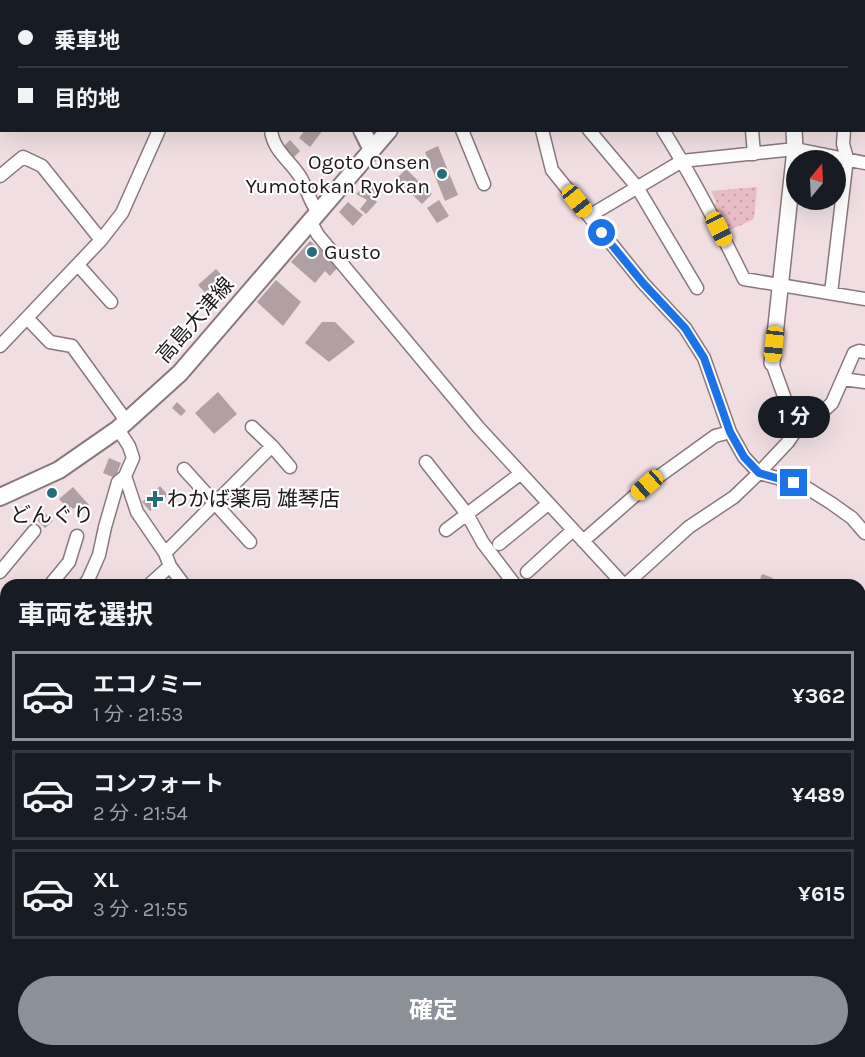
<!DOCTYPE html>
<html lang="ja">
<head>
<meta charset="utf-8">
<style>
  :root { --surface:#171b24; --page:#20242c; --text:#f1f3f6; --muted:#9ea1a6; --line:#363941; --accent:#8c9099 }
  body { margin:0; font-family:Karla,"Noto Sans JP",sans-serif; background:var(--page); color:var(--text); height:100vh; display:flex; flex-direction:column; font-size:22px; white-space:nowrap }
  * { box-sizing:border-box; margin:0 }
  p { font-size:20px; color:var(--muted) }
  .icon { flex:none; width:33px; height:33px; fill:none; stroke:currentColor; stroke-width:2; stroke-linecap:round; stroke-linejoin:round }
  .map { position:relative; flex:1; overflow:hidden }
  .details { position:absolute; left:0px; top:579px; width:866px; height:478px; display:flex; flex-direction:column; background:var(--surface); border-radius:18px 18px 0 0; box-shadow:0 6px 24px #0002 }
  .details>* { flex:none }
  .top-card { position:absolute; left:0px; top:0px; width:866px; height:132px; box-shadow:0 6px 24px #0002; display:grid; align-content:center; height:132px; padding:0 18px; background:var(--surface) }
  .needle { width:39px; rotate:18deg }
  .fabs { position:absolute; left:786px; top:150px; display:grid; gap:12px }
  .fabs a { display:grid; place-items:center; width:60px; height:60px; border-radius:50%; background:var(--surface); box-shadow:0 6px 24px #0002; font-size:30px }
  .end { position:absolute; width:27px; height:27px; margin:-14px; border:8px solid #1a73e8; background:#fff; box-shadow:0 0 0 3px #fff }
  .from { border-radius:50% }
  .bubble { position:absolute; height:42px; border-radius:21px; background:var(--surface); box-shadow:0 6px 24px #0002; font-size:20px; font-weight:700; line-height:42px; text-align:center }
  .car { position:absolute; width:18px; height:36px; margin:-18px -9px; border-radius:8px; box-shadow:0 0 4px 2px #0007; background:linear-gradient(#f5c518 24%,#345 0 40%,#f5c518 0 76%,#345 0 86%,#f5c518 0) }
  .top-card b { display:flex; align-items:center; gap:21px; height:57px; font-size:22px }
  .top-card b+b { border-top:2px solid var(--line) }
  .top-card i { width:15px; height:15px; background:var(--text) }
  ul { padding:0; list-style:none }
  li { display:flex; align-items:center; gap:18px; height:90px; margin:0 12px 9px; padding:0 6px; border:3px solid var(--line); border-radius:0px }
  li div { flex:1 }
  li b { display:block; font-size:22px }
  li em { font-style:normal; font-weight:700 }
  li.on { border-color:var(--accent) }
  li>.icon { width:54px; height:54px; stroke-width:1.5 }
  h2 { padding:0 18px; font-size:27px; line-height:72px }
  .button { display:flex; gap:12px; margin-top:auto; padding:12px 18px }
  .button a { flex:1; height:69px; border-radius:36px; background:var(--accent); color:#fff; font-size:24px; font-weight:700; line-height:69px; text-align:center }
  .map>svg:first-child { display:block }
  .grass { fill:url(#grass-tufts) }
  .forest { fill:url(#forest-firs) }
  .park { fill:url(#park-dots) }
  .water { fill:#b5818e; stroke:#88626b; stroke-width:1.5 }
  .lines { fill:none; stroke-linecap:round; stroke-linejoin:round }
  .river { stroke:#b5818e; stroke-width:18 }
  .building { fill:#b1a0a3 }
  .minor-casing { stroke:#88787c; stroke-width:15 }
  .tertiary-casing { stroke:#88787c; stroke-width:18 }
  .secondary-casing { stroke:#88787c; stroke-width:20 }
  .minor { stroke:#fff; stroke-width:12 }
  .tertiary { stroke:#fff; stroke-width:15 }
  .secondary { stroke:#fff; stroke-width:16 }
  .route { stroke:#1a73e8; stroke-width:8 }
  .poi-dot { fill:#266d7a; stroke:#fff; stroke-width:2 }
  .labels { text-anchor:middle; stroke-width:4.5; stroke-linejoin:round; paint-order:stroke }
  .poi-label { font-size:21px; fill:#1e1819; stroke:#fff; text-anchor:start }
  .street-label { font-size:21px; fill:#1e1819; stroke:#fff }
</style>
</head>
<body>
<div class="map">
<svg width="865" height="1057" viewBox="0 0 865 1057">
  <defs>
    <pattern id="grass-tufts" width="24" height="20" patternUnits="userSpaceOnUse" patternTransform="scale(1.5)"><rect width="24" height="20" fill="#e8bbc5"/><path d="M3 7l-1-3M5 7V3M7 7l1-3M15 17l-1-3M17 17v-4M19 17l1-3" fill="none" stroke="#c7a0a9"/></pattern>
    <pattern id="forest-firs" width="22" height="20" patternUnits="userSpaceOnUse" patternTransform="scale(1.5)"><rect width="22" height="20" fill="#e8bbc5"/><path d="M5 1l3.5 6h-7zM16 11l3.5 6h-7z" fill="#c7a0a9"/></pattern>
    <pattern id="park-dots" width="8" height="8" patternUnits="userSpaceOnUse" patternTransform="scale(1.5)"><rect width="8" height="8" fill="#e8bbc5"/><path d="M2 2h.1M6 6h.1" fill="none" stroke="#c7a0a9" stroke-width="1.8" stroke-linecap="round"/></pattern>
  </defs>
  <rect width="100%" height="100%" fill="#f0dee2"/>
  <path class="grass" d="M0,939L6,944V1001L0,999Z"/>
  <path class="forest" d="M0,0H148L147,2H2L1,102L0,101Z"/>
  <path class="park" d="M757,187L754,219L726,232L712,205L717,203L711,191Z"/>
  <path class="water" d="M860,768H865V1057H0V999L6,1001V1052H860Z"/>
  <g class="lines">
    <path class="river" d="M371,0L373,2
      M864,16L865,15"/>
  </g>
  <path class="building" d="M305,130H323L310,147L299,138Z
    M290,140L300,151L293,158L283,147Z
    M438,146L458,195L445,201L425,152Z
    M406,169L432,194L422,204L396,179Z
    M371,180L383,191L375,200L377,202L366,214L360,209L367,200L356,194Z
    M439,200L449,216L437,223L427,208Z
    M348,202L363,215L353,226L339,212Z
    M310,241L339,266L330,276L325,271L315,283L291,262Z
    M216,269L228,282L210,298L198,285Z
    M276,280L301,302L283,326L257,302Z
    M322,322H335L355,342L329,362L305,343Z
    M218,392L237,414L214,434L195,413Z
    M177,402L186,411L181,416L172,408Z
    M109,458L121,463L115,478L103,473Z
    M160,486L168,495L150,511L142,502Z
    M73,487L89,505L80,512L76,507L73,509L71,507L68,509L59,499Z
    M41,509L53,521L45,528L33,516Z
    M762,574L773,578L770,585H758Z"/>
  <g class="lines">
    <defs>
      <path id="minor" d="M393,0L395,2
        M231,2L232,0
        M823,2L829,0
        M864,31L865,30
        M864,45H865
        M271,130C273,151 291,161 301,178C308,190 309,201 318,212
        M462,130L484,184
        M542,130L552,170L643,283L685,328L704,358L730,432L744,457L759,473L781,479L807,488L831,503L852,518L865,533
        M589,130L637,187L697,288
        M663,130C693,178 719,228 744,279L865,299
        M752,130L754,154
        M0,176L23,157L42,166L101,240
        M589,216L682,161L795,149L865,163
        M310,221L318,235L479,428L624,585
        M78,265L111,302
        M831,293L847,158L843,144L844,130
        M27,318L50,342L72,346L127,422
        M0,346L101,240L122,213L159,130
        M843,379L865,382
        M252,427L272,446
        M118,429L129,446L133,458L125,476L137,512L165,553L170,566L184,585
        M794,433L805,428L832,403L854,353L859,351L865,352
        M426,462L467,514L483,543L515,585
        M184,469L250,542
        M446,530L520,474
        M583,541L647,485L715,436L730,432
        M499,544L548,504
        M165,553L272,446L290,467
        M0,572L34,531
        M527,572L573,530
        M50,585L69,562L77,536
        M84,585L88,580L99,555L105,527L118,482L125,476
        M149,585L170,566
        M625,585L689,527L734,497L759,473L788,442L794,433L793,421L772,363
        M0,635H6
        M0,689L6,682
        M0,829L6,840
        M0,925L6,921"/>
      <path id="tertiary" d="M762,0L763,2
        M772,363L795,149L794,130"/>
      <path id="secondary" d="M333,0L334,2
        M502,2L503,0
        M362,130L372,150
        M0,497L59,470L118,429L180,373L389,130"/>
    </defs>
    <use href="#minor" class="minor-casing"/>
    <use href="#tertiary" class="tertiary-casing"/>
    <use href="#secondary" class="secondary-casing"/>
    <use href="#minor" class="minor"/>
    <use href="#tertiary" class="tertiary"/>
    <use href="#secondary" class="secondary"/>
  </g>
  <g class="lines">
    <path class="route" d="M602,233L643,283L685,328L704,358L730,432L744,457L759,473L794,483"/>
  </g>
  <g class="poi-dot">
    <circle cx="442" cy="174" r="6"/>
    <circle cx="312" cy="252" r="6"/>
    <circle cx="52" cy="493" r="6"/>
    <path d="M152 490h6v6h6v6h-6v6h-6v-6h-6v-6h6z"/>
  </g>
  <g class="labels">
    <g class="poi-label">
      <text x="430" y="169" text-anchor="end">Ogoto Onsen<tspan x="430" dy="24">Yumotokan Ryokan</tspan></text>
      <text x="324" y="259">Gusto</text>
      <text x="167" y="506">わかば薬局 雄琴店</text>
      <text x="52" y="522" text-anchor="middle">どんぐり</text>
    </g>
    <g class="street-label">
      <text transform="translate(195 320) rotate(-49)" y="7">高島大津線</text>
    </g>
  </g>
</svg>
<div class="fabs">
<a><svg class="needle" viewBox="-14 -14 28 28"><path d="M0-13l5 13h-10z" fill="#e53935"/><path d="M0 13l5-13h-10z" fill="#9ea1a6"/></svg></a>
</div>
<i class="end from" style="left:602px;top:233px"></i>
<i class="end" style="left:794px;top:483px"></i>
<div class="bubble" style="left:758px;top:396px;width:72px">1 分</div>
<i class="car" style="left:577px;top:201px;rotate:141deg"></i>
<i class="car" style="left:719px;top:229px;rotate:154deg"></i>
<i class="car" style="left:774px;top:344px;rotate:186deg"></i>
<i class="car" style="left:647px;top:485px;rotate:229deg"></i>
<div class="top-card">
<b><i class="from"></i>乗車地</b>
<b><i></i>目的地</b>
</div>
<section class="details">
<h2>車両を選択</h2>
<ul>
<li class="on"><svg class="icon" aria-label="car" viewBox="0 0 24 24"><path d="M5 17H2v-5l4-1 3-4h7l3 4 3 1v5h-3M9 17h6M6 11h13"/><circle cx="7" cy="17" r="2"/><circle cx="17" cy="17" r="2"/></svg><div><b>エコノミー</b><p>1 分 · 21:53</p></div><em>¥362</em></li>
<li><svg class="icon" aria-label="car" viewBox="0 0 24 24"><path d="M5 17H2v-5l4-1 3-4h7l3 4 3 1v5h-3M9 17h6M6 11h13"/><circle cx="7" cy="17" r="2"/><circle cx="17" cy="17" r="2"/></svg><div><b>コンフォート</b><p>2 分 · 21:54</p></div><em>¥489</em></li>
<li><svg class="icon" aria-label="car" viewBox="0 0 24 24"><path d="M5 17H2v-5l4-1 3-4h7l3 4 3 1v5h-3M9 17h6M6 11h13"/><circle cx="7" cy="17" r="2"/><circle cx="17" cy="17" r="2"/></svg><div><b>XL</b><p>3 分 · 21:55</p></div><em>¥615</em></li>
</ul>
<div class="button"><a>確定</a></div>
</section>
</div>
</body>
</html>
